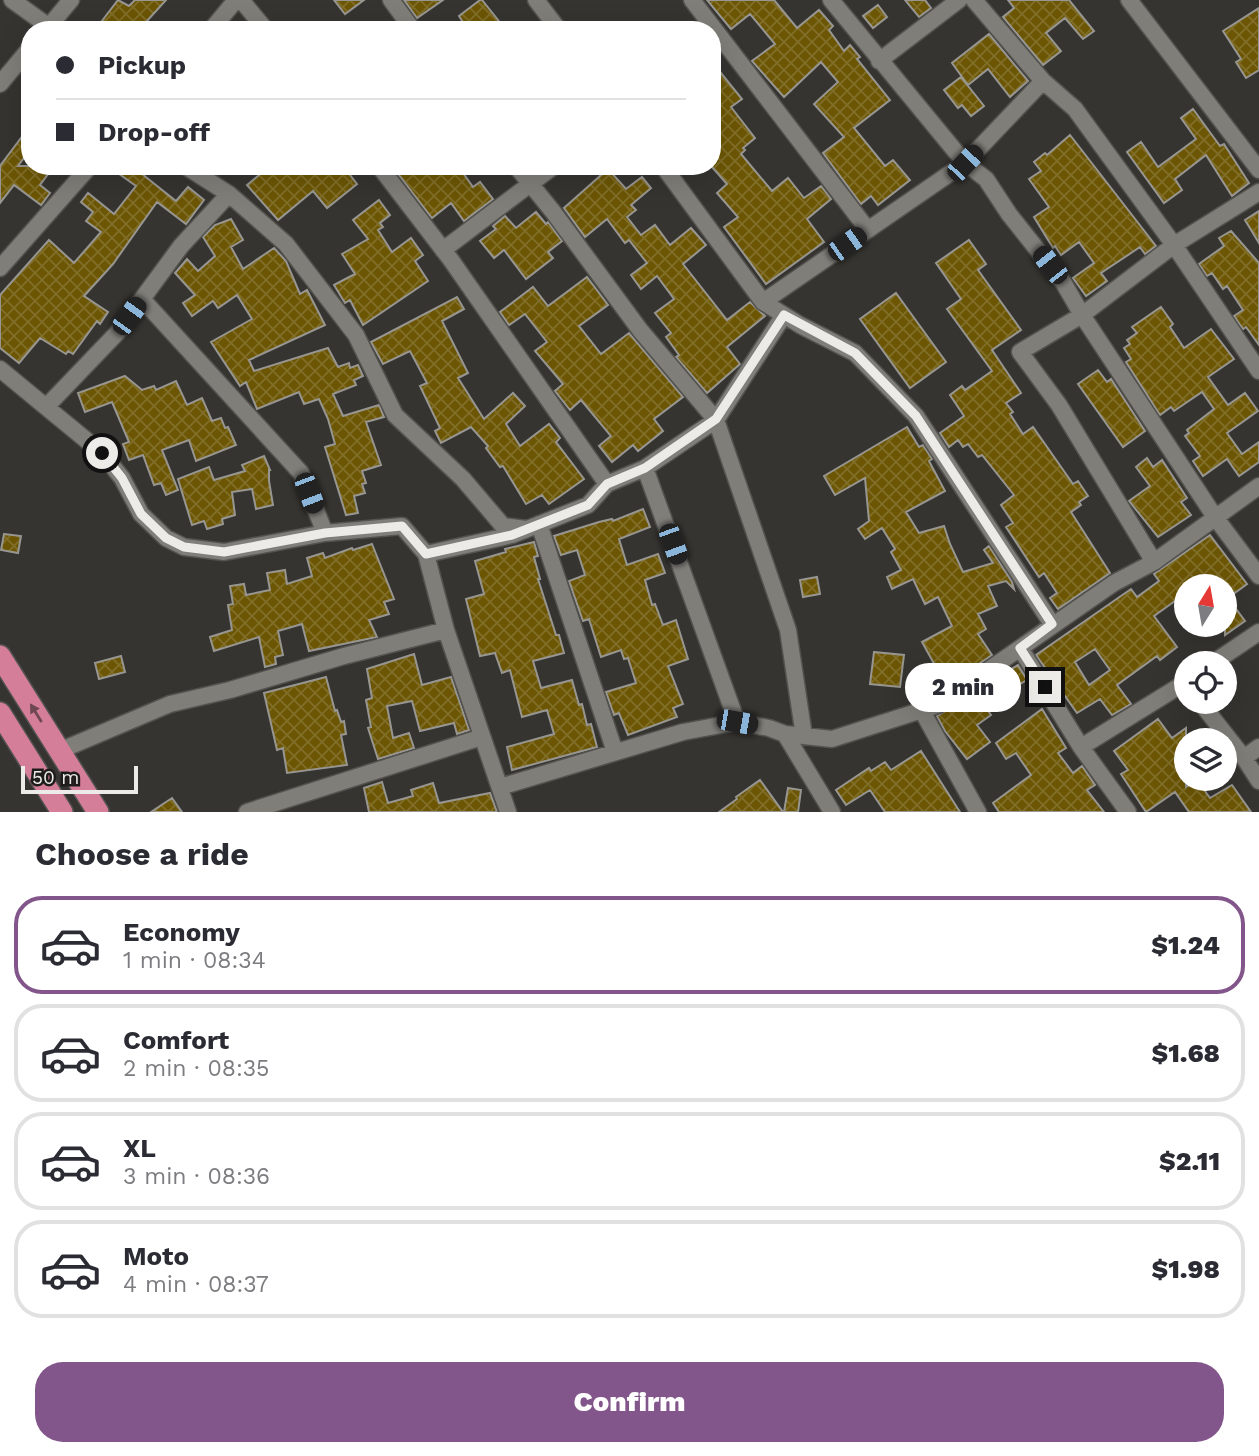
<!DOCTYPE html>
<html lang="en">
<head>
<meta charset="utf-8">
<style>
  :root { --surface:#fff; --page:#f7f7f7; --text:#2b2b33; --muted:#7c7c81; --line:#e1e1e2; --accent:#83568b }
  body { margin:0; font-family:"Work Sans",sans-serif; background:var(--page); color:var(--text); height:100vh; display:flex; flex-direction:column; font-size:26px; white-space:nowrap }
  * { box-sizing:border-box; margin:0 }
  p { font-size:23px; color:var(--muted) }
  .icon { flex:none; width:38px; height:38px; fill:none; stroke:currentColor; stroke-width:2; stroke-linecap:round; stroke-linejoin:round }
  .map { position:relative; height:812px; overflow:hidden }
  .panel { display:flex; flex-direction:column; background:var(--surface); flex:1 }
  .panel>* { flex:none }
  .hud { position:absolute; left:21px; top:21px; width:700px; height:154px; border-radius:28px; box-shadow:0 7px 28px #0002; display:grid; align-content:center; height:154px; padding:0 35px; background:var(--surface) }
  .needle { width:46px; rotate:11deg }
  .tools { position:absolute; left:1174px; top:574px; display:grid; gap:14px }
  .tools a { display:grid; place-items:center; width:63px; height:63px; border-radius:50%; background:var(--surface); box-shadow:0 7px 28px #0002; font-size:35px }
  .scale { position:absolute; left:21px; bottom:18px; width:117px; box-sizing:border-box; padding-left:7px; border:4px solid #ecebe8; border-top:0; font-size:19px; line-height:24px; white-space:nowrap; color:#ecebe8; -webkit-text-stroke:5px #1d1c1a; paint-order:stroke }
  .end { position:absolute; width:32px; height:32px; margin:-16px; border:9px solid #ecebe8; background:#111; box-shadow:0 0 0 4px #111 }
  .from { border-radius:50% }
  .bubble { position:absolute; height:49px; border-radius:24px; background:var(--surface); box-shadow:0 7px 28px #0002; font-size:23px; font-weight:800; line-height:49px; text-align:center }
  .car { position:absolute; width:21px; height:42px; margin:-21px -10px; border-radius:9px; box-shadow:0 0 5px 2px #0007; background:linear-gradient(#222 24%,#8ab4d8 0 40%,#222 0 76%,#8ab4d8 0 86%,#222 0) }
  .hud b { display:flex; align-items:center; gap:24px; height:66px; font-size:26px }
  .hud b+b { border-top:2px solid var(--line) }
  .hud i { width:18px; height:18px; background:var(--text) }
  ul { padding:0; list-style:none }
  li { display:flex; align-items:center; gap:21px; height:98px; margin:0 14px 10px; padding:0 21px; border:4px solid var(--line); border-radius:28px }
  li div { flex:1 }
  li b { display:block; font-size:26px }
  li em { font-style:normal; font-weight:800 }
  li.selected { border-color:var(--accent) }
  li>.icon { width:63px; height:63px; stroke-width:1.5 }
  h2 { padding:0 35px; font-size:32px; line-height:84px }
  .cta { display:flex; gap:14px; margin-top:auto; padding:14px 35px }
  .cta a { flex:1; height:80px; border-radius:28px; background:var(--accent); color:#fff; font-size:28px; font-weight:800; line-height:80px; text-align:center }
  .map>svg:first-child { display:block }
  .building { fill:url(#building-cross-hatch); stroke:#989691; stroke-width:2; fill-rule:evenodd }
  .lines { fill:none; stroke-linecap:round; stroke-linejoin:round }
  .street-casing { stroke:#53524e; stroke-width:19 }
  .highway-casing { stroke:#53524e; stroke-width:24 }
  .street { stroke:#807e79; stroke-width:16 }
  .highway { stroke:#d57e9a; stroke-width:21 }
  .oneway { fill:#704854 }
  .route { stroke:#ecebe8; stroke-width:9 }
</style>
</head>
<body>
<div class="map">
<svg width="1259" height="812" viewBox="0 0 1259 812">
  <defs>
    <pattern id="building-cross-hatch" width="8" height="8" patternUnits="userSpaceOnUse" patternTransform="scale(1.75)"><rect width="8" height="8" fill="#6c5604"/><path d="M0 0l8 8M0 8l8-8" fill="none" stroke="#816e29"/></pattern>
  </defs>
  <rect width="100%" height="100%" fill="#363430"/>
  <path class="building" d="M118,0L129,6L135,0H166L146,22L156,30H95Z
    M334,0H364L345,14Z
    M404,0H443L417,18Z
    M480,0H482L506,30H468L459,16Z
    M707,0H774L797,28L819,10L833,26L829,30L844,51L850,45L860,57L857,59L890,100L854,128L885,166L893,160L910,180L878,205L871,196L861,204L823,153L844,137L814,104L838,82L821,62L784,97L752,61L775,44L750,14L731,29Z
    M905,0H925L931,8L919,17Z
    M1008,0H1069L1094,31L1083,39L1065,18L1046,33L1061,51L1043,65L1003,17L1014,8Z
    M878,5L887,17L873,28L863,16Z
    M1259,8V70L1246,78L1236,62L1241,59L1223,31Z
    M989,34L1028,81L1010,97L988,69L968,85L952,63Z
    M721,73L742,99L731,107L755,138L743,148L745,150L741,154L772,191L788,178L804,198L821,186L831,199L807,219L824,242L766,284L724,227L738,217L717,193L727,184L712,167V151L718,147L712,140V80Z
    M961,77L984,106L971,116L962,105L958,108L944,90Z
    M1193,109L1220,146L1224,144L1249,183L1232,196L1206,155L1175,179L1182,190L1164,203L1127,152L1141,142L1158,167L1196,139L1181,118Z
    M30,126V150L18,166H54L40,185L50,193L41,205L14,185L0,203V166Z
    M1070,135L1156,246L1145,254L1140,247L1101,273L1107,281L1086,296L1073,278L1094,263L1079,242L1061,255L1055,246L1053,248L1034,217L1049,207L1029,179L1041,171L1034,162L1045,153L1047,155Z
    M108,166H132L176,201L188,187L204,200L186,224L157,202L113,264L84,296L108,312L100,324L97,321L73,354L68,351L66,354L40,338L19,363L0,348V295L49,240L74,263L101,232L86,221L93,212L81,202L88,193L114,214L136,186Z
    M270,166H343L357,184L327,208L313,191L278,220L247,185Z
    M392,166H458L473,187L480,182L493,199L464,221L451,203L432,218Z
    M608,169L626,189L642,177L651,188L631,205L636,210L627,217L641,235L655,225L670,245L691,228L706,245L683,264L727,320L750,302L765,316L727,347L740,364L707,393L676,357L679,355L666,337L671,333L655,313L674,299L657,276L641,289L631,275L647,263L629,240L625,243L607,219L585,237L564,208Z
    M379,200L390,215L380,223L383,227L378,230L392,252L411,238L423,255L415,261L428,281L363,325L350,300L345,303L334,285L355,274L342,254L368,239L353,220Z
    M1259,211V243L1245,220Z
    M536,212L546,224L548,222L562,241L548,252L553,258L526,279L504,250L494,258L480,241L496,229L493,226L505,216L516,228Z
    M231,219L243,240L231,247L243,269L274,248L286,261L300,294L307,290L325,325L249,360L254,371L328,348L338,367L349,363L350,368L358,365L363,376L354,380L356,385L333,394L343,416L379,405L384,417L366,422L381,465L362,471L366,483L362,484L365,493L354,496L358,513L346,515L325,447L335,444L328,419L319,399L304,404L299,392L257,409L246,382L240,386L211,342L252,319L237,295L218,308L213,301L192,316L183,303L195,295L175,273L187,259L198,271L215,256L203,237L215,225Z
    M1231,231L1259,263V345L1246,327L1243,329L1234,316L1243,310L1227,286L1223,289L1212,273L1207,276L1199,264L1224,246L1219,238Z
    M969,240L986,264L978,270L1021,330L992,350L1021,393L1006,403L1013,412L1010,414L1023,434L1033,427L1073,484L1078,481L1088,496L1079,502L1081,505L1071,512L1110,573L1058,609L1050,598L1057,593L1044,573L1039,577L1006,527L1013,523L1001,505L1014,495L982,455L978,457L968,444L963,447L958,440L949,447L940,433L964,416L950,395L962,386L965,390L992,371L947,309L961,299L936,263Z
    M587,277L608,305L579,326L601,354L629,333L683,397L654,419L663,431L638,451L633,445L612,462L599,446L611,436L581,400L570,410L555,391L563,384L535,351L547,342L525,314L509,325L500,312L533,287L548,306Z
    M896,293L946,362L910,388L860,319Z
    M457,297L464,309L442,321L468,373L458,378L484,419L513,393L525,406L506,424L520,446L549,424L560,438L556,442L584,479L549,504L542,495L526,504L503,466L500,467L486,448L488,446L471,427L441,443L435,431L440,428L420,386L427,383L410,351L383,364L371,342Z
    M1161,307L1173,324L1170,327L1184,348L1211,329L1234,359L1208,377L1228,405L1245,393L1258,411L1227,433L1242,454L1259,442V462L1239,476L1227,459L1203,476L1193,461L1200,456L1185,436L1189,433L1187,430L1214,409L1202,392L1174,411L1171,407L1160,415L1126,362L1131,359L1124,348L1130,344L1127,340L1137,333L1132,327Z
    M1098,370L1107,382L1111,379L1145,431L1123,447L1078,384Z
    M125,376L142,390L154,386L156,390L176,381L187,405L202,398L212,421L221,418L225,428L228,427L236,445L196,461L189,440L162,450L178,490L166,495L161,483L154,485L143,455L129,460L123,444L129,442L112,402L85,412L78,393Z
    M907,427L919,447L923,445L932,459L929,461L945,491L906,512L919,533L944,526L950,544L963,572L993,563L984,550L989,546L1012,582L1014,589L1006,581L988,586L997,606L978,614L986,629L978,634L992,655L933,695L923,699L918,690L942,678L922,642L952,626L938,597L925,604L913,579L892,589L887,577L901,570L891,552L895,549L882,528L865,539L858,529L869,521L865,478L835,495L824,476Z
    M264,456L270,470H269V481L273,505L256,509L252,489L232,492L235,515L222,519L223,524L207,529L204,521L192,525L178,479L209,467L214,480L245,471L242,465Z
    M1147,458L1153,467L1162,460L1187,498L1181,502L1191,515L1158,537L1129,501L1150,486L1136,467Z
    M643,509L650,527L619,539L627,565L658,554L665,573L645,580L652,605L655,604L663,625L676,620L688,659L668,666L683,704L673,708L677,717L628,735L619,713L614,715L606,692L636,683L628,658L624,659L621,650L601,657L589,619L583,621L569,581L585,575L577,550L561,555L554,536L599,522L612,519L613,521Z
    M4,534L21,536L18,553L1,550Z
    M1210,535L1247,584L1228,598L1245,621L1225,635V586H1186V596L1178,604L1175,601L1154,616L1177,647L1160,660L1157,656L1117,685L1131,704L1112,715L1100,699L1077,713L1036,655L1131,589L1137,597L1159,581L1154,574ZM1095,649L1110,670L1089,685L1075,662Z
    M534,542L538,556L534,557L540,579H538L556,635H559L564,653L533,661L541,688L572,680L579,705L582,704L587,725L591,724L597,747L512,770L507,747L554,734L547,710L522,717L510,670L502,673L495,653L480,656L466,599L484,594L475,561L506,552L505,549Z
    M372,544L394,599L384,602L389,614L369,620L377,637L309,651L302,624L278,631L283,655L275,657L276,664L265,667L259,637L214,651L210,637L232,630L228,605L233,604L230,586L244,584L246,595L270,590L267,573L285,570L287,584L312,576L307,558L323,553L325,558L352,548L353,550Z
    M817,577L820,594L803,597L800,580Z
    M874,652L904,655L900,687L870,684Z
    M414,654L422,685L451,677L469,730L457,734L454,723L420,731L412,701L387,706L393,738L409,733L414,748L378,759L368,728L371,727L366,700L372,698L367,669Z
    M121,656L125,672L99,679L95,663Z
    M1018,665L1027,680L984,705L991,715L977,725L990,742L967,759L945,731L937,716L959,703L964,709L993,687L990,682Z
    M326,677L335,711L337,710L341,722L344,721L346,734L341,735L347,765L287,773L283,748L277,750L264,693Z
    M1042,709L1066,748L1058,753L1073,773L1082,766L1095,785L1087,790L1104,812H999L993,803L1031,775L1016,753L1006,759L996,743Z
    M1158,719L1172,738L1186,728V787L1197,780L1210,798L1232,785L1251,812H1189L1175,792L1146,812L1121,774L1128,770L1114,751Z
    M921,751L960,812H885L870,790L846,805L836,790L869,768L871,771L885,762L891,770Z
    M760,780L783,812H719L737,799L736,797Z
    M382,782L388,803L413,796L411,790L433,783L439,803L490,793L497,812H369L364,788Z
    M788,788L801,790L798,812H784Z
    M172,798L182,812H151Z"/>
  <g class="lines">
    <defs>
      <path id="street" d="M12,0L48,26
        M241,0L266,30
        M391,0L413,30
        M536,0L559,30
        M692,0L868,230
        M831,0L965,163L986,179L1009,214L1063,282L1082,315L1215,517L1259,576
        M974,0L1043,81L1075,109L1174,245L1259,371
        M1129,0L1259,170
        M46,30L71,0
        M211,30L236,0
        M879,61L959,0
        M0,84L30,48
        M185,166L229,194L286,244L356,335L395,415L463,479L503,526L526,529
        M379,166L451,260L607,484
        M516,166L554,213L640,330L716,420L788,630L804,736
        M663,166L763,302L800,325L855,353L916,416L1052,624
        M443,250L554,166
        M0,268L90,166
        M763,302L965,163L1043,81
        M0,369L46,407L117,333L181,246L229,194
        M46,407L102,453L122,478L141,514L166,538L184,547L224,552L325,533L301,473L142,299
        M539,524L615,752
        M325,533L402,526L426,554L512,535L588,505L607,484L645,468
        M426,554L446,630L508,812
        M1154,562L1059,405L1020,352L1082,315L1174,245L1259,192
        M1020,648L1081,747L1128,812
        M1213,663L1259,632
        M1200,702L1244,758L1259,781
        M921,709L978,812
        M737,722L645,468L716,420L784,315
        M785,734L832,812
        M1081,747L1186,682
        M59,751L170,704L230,690L344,656L446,630
        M1244,758L1259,747
        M500,787L683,732L737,722L769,728L785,734L832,739L938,705L1114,583L1154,562L1259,486
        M247,812L482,737"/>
      <path id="highway" d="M0,656L98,812
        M0,713L62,812"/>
    </defs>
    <use href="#street" class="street-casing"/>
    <use href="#highway" class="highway-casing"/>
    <use href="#street" class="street"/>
    <use href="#highway" class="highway"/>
  </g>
  <defs><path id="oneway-solid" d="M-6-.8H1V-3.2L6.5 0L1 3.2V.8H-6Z" transform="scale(1.75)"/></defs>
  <use class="oneway" href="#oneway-solid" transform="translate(36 713) rotate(-122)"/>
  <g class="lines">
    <path class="route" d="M102,453L122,478L141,514L166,538L184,547L224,552L325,533L402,526L426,554L512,535L588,505L607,484L645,468L716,419L784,315L855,353L916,416L1052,624L1020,648L1045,687"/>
  </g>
</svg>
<div class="tools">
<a><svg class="needle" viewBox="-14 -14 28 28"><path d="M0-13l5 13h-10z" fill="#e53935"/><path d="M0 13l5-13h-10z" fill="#7c7c81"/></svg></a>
<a><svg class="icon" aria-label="locate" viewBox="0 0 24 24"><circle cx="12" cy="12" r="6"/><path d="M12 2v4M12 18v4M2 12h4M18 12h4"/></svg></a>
<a><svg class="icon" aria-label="layers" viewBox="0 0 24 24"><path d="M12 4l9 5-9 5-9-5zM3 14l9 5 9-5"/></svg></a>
</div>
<div class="scale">50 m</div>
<i class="end from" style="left:102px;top:453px"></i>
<i class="end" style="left:1045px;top:687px"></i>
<div class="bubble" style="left:905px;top:663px;width:116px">2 min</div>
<i class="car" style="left:965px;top:163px;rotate:44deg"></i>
<i class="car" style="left:847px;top:244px;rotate:55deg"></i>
<i class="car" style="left:1050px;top:265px;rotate:322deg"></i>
<i class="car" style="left:129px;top:316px;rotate:36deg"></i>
<i class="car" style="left:309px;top:493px;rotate:159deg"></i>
<i class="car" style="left:673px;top:544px;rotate:160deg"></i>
<i class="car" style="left:737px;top:722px;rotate:100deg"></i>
<div class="hud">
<b><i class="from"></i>Pickup</b>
<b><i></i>Drop-off</b>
</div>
</div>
<section class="panel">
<h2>Choose a ride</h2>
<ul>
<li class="selected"><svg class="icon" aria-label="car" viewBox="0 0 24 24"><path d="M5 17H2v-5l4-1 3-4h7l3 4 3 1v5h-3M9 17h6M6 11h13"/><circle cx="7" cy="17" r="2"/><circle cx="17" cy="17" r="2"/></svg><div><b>Economy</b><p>1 min · 08:34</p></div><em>$1.24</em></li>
<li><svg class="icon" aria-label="car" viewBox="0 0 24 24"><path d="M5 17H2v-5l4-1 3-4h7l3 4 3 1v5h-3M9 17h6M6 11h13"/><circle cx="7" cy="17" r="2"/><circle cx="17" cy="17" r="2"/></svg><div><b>Comfort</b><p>2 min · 08:35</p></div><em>$1.68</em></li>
<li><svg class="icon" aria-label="car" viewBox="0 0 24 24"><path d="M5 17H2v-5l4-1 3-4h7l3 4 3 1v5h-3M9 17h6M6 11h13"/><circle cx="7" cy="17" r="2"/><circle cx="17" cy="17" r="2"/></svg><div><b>XL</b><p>3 min · 08:36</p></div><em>$2.11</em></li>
<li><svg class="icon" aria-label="car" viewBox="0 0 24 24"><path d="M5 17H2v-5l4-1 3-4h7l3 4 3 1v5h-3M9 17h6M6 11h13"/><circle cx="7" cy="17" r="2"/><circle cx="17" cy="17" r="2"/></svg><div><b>Moto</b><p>4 min · 08:37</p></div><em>$1.98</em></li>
</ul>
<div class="cta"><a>Confirm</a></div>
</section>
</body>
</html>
